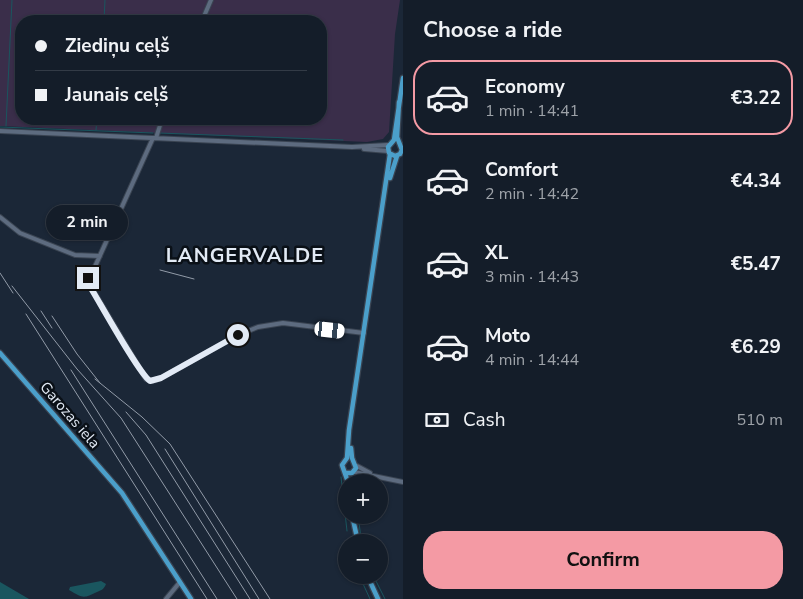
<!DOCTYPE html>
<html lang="en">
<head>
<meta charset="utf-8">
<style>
  :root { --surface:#141d29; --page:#1d2631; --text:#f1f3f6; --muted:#9da2a8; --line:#333b46; --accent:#f49aa4 }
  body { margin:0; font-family:"Nunito Sans",sans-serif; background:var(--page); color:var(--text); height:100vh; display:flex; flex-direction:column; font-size:19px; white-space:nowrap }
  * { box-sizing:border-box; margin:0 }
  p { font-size:16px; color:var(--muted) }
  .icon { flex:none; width:28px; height:28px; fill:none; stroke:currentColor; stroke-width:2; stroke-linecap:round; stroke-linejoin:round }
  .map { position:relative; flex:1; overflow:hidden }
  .sheet { display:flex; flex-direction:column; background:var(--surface); width:400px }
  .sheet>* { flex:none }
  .guide { position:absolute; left:15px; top:15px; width:312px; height:110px; border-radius:20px; box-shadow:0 1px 4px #0004,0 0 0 1px var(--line); display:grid; align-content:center; height:110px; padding:0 20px; background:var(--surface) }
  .buttons { position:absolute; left:338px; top:474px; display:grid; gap:10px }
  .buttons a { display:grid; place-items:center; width:50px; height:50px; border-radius:50%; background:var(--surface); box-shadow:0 1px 4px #0004,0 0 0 1px var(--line); font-size:25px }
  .end { position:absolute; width:22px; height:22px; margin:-11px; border:6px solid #e2eaf5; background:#111; box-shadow:0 0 0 2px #111 }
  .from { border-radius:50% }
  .bubble { position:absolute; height:35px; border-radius:18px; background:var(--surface); box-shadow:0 1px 4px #0004,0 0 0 1px var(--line); font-size:16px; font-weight:700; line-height:35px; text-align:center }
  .car { position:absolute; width:15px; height:30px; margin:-15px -8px; border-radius:6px; box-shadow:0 0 4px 1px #0007; background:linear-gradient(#fff 24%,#345 0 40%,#fff 0 76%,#345 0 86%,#fff 0) }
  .guide b { display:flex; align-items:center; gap:18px; height:48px; font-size:19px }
  .guide b+b { border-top:1px solid var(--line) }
  .guide i { width:12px; height:12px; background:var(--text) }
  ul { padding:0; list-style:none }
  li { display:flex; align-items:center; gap:15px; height:75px; margin:0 10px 8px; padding:0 10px; border:2px solid transparent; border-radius:20px }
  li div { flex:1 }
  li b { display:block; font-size:19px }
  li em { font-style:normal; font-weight:700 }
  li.current { border-color:var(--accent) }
  li>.icon { width:45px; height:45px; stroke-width:1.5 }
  h2 { padding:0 20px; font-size:22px; line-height:60px }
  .pay { display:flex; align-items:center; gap:12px; height:55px; padding:0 20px; font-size:19px }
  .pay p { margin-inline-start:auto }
  .button { display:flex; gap:10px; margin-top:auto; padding:10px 20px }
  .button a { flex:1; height:58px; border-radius:20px; background:var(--accent); color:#111; font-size:20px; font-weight:700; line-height:58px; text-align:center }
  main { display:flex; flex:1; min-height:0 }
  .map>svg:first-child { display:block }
  .green { fill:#3a2e4a; fill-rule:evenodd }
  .water { fill:#1a565f }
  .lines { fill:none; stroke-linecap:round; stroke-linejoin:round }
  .stream { stroke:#1a565f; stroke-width:1 }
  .minor-casing { stroke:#3a4452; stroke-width:6 }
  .major-casing { stroke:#3a4452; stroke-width:7 }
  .minor { stroke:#5d6b7f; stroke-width:4 }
  .major { stroke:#4b9fca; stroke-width:4.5 }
  .rail { stroke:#929ba8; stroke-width:1 }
  .route { stroke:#e2eaf5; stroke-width:6 }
  .labels { text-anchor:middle; stroke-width:5; stroke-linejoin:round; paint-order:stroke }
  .street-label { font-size:15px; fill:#e2eaf5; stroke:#0a1017 }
  .district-label { font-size:20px; font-weight:bold; letter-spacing:1px; fill:#e2eaf5; stroke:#0a1017 }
</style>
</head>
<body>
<main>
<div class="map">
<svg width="403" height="599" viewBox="0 0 403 599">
  <rect width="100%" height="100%" fill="#1b2737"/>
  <path class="green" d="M0,0H400L395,34L389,132L383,139L367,142L0,126ZM21,21H321V119H21Z"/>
  <path class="water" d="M101,581L106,584C104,589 102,590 97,592C83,599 83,598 69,590L70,587Z
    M0,582L29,599H0Z"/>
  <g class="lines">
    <path class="stream" d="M104,21L105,0
      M6,126L12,0
      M0,127L153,133
      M96,130L97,119
      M159,133L343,140
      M341,477L347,531
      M358,515L361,538
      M349,539L350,542
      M359,575L370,599
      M373,575L385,599"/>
    <defs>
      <path id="minor" d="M202,21L211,0
        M0,131L352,147L388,145
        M153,138L88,282L146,379L153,381L161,378L238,335L258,327L283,323L364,333
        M156,138L162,119
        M364,149L388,151
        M0,217L20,233L75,255L100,256
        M357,466L370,473
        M354,472L403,482
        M166,599L180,582"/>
      <path id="major" d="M399,102L397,137L402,150L400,154L395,156L389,153L388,147L394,140L403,78
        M390,178L397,156
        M0,353L122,493L191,599
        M346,473H352L356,468L352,458L351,448
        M348,482L342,465L347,458L349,430L390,154
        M352,515L358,542
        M367,575L378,599"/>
    </defs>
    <use href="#minor" class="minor-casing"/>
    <use href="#major" class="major-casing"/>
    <use href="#minor" class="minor"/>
    <use href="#major" class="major"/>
    <path class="rail" d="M160,270L194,279
      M0,273L13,293
      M12,286L77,369L121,418L237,599
      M41,311L52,328
      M26,314L207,599
      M52,316L77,354L100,383
      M71,370L217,599
      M95,379L142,417L170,444L270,599
      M126,412L146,435L250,599
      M165,449L259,599"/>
  </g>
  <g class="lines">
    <path class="route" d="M88,278L89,285C99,301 139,374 150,381L161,378L238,335"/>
  </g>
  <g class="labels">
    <g class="street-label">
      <text transform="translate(70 415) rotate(49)" y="5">Garozas iela</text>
    </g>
    <g class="district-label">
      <text x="245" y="262">LANGERVALDE</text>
    </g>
  </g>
</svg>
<div class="buttons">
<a>+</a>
<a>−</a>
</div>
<i class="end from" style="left:238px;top:335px"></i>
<i class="end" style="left:88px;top:278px"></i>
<div class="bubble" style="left:46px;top:205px;width:82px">2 min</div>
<i class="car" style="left:330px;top:330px;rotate:96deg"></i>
<div class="guide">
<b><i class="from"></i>Ziediņu ceļš</b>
<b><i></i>Jaunais ceļš</b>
</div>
</div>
<section class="sheet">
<h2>Choose a ride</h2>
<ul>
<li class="current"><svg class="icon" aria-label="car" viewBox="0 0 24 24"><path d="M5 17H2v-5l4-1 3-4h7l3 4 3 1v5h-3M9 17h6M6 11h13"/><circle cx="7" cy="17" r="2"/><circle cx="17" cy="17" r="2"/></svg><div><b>Economy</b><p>1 min · 14:41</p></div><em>€3.22</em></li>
<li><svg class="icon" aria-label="car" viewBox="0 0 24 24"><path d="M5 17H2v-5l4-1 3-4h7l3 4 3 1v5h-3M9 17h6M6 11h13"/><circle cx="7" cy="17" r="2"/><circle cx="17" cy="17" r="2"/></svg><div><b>Comfort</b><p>2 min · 14:42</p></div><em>€4.34</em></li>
<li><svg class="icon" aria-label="car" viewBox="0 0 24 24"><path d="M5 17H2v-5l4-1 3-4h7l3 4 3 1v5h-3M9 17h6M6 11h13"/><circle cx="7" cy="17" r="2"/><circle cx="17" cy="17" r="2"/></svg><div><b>XL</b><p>3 min · 14:43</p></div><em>€5.47</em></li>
<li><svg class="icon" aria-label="car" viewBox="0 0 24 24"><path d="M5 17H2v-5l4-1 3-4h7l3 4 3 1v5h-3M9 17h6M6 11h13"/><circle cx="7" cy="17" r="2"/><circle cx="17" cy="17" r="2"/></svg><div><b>Moto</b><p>4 min · 14:44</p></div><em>€6.29</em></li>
</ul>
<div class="pay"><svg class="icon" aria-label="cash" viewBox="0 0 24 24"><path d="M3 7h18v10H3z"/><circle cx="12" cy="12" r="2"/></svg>Cash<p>510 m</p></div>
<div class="button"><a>Confirm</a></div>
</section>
</main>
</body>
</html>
